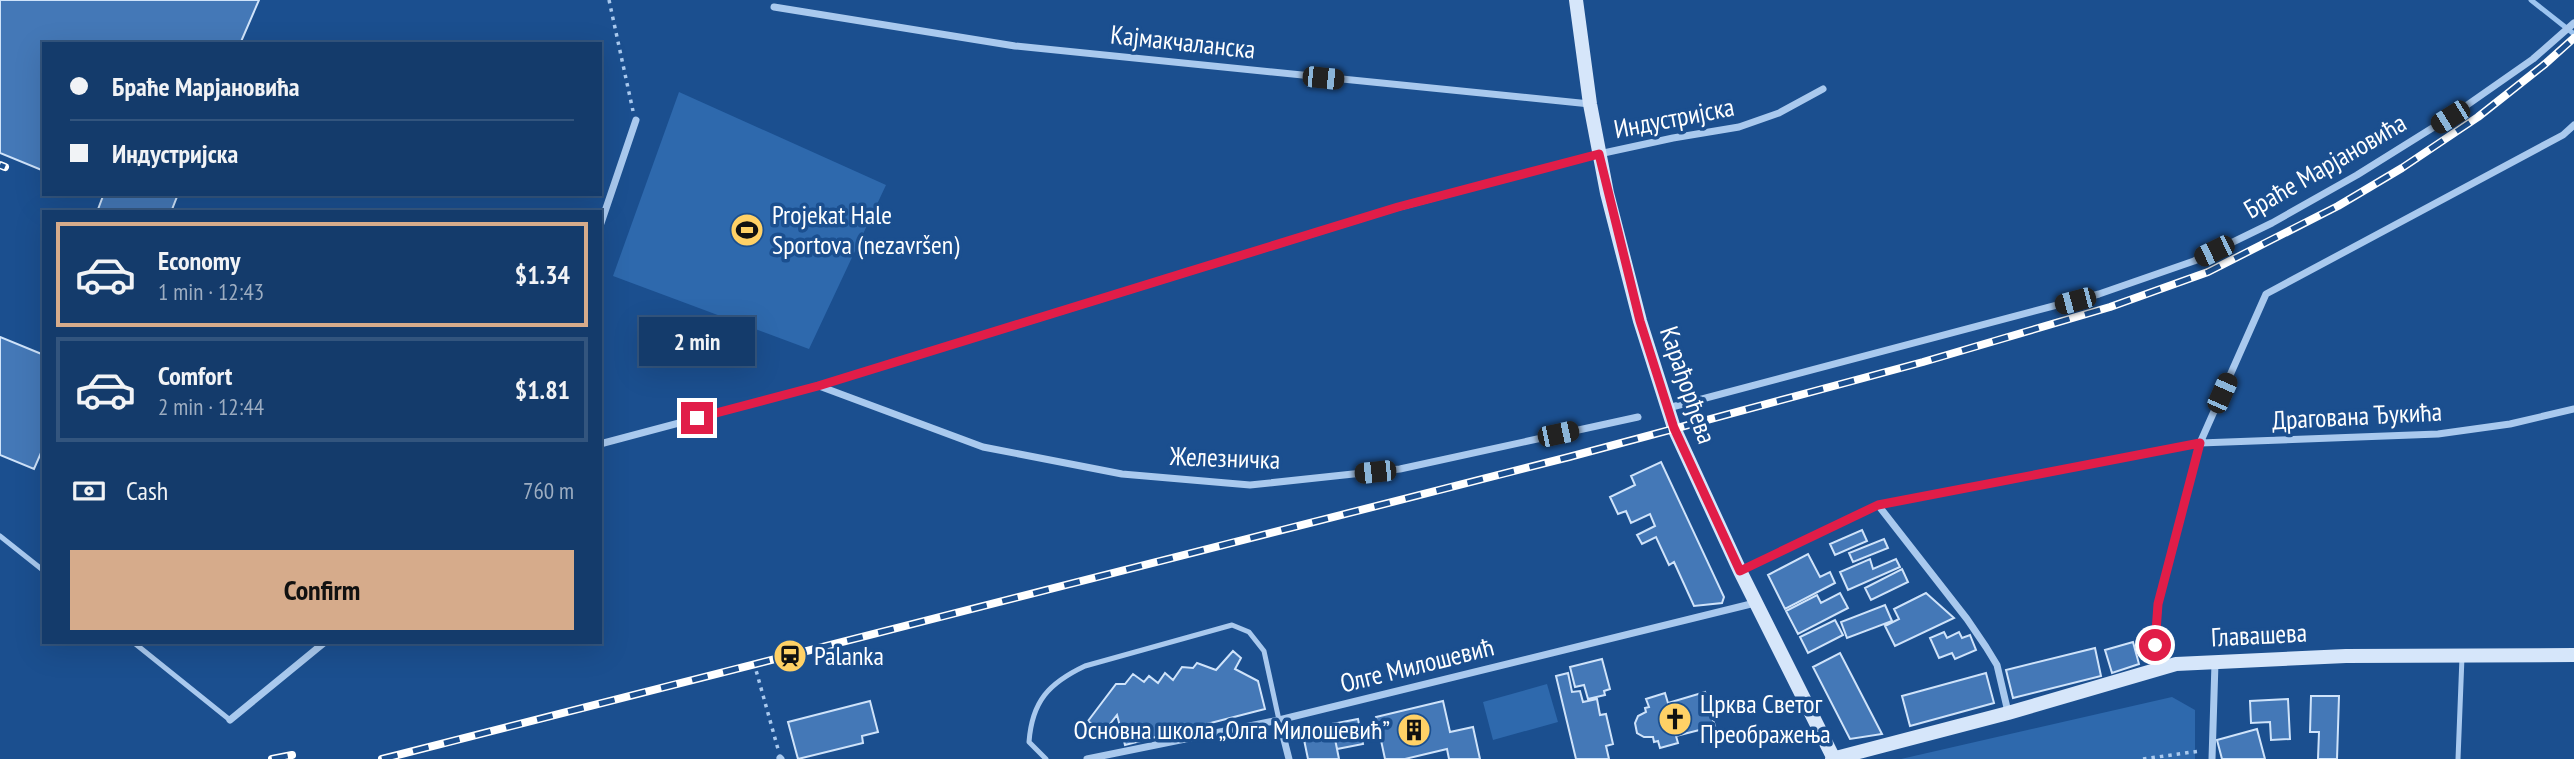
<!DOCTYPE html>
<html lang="en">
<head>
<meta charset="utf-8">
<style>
  :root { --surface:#143b6b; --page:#1d4271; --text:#f1f3f6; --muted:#9dadc1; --line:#33557e; --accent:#d6ab8b }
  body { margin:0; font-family:"PT Sans Narrow",sans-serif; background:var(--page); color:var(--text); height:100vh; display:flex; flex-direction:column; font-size:26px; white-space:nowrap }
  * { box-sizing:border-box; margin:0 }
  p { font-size:23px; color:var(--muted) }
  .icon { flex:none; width:38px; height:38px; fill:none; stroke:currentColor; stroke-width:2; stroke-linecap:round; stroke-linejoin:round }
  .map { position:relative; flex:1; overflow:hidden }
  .side { position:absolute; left:42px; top:210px; width:560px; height:434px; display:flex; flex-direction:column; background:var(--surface); border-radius:0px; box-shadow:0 7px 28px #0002,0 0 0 2px var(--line) }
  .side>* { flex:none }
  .top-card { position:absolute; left:42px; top:42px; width:560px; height:154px; border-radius:0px; box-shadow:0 7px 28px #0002,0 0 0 2px var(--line); display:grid; align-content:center; height:154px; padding:0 28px; background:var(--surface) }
  .end { position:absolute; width:32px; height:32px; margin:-16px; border:9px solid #e11d48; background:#fff; box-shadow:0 0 0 4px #fff }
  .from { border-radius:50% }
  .bubble { position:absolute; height:49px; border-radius:0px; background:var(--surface); box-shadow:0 7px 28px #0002,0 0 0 2px var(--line); font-size:23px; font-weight:700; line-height:49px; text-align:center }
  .car { position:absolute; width:21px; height:42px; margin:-21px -10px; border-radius:9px; box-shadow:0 0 5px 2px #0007; background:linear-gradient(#222 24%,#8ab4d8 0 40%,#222 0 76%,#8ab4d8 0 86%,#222 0) }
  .top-card b { display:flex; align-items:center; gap:24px; height:66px; font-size:26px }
  .top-card b+b { border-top:2px solid var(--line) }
  .top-card i { width:18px; height:18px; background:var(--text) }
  ul { padding:12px 0 0; list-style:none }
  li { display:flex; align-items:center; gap:21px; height:105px; margin:0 14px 10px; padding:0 14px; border:4px solid var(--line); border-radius:0px }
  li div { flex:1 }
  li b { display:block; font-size:26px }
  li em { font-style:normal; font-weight:700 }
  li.selected { border-color:var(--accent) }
  li>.icon { width:63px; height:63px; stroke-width:1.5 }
  .pay { display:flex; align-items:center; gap:18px; height:77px; padding:0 28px; font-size:26px }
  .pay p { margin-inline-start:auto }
  .cta { display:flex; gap:14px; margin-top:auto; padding:14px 28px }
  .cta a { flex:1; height:80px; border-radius:0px; background:var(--accent); color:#111; font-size:28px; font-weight:700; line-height:80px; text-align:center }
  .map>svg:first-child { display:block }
  .green { fill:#2e69ad }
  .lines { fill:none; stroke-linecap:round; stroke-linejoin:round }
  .stream { stroke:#9cc4f0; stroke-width:5 }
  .building { fill:#4478b7; stroke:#cfe3fa; stroke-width:2 }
  .path { stroke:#a9c9ee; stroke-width:3.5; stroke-dasharray:3.5 5; stroke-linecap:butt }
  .service { stroke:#a9c9ee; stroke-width:5 }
  .minor { stroke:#a9c9ee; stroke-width:7 }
  .secondary { stroke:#d6e6fa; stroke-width:14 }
  .rail-casing { stroke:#fff; stroke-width:8 }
  .rail { stroke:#1b4f8f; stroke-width:5; stroke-dasharray:16; stroke-linecap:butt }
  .route { stroke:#e11d48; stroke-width:9 }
  .labels { text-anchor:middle; stroke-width:7; stroke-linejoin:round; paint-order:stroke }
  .street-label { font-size:26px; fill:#fff; stroke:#1b4f8f }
  .poi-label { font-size:26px; fill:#fff; stroke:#1b4f8f; text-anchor:start }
</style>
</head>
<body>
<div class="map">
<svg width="2574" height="759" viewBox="0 0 2574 759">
  <rect width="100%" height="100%" fill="#1b4f8f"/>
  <path class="green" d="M679,92L886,185L809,349L613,276Z
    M1547,684L1558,722L1493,740L1483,702Z
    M2172,697L2195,710V759H1901Z"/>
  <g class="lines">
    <path class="stream" d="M2531,0L2574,34"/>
  </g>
  <path class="building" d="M0,0H259L240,44H44V171L0,153Z
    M100,194H178L171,212H97L103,196Z
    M0,337L44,355V446L34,469L0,455Z
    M1661,462L1724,597L1722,603L1694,606L1674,562L1669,565L1656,537L1642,544L1637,535L1655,526L1650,514L1631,523L1626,511L1618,514L1610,497L1635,485L1631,476Z
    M1862,530L1867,541L1835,555L1830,544Z
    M1884,539L1888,548L1853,562L1849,553Z
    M1808,554L1820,577L1830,572L1835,583L1785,609L1768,575Z
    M1870,559L1873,569L1896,559L1900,567L1848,590L1840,572Z
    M1902,569L1908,582L1871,600L1865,588Z
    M1840,593L1848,608L1798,634L1786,611L1817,595L1821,603Z
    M1926,593L1954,618L1895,646L1885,626L1899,619L1894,609Z
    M1885,605L1892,621L1847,638L1841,622Z
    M1835,620L1843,635L1808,653L1800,637Z
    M1944,632L1947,638L1959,632L1962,638L1970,635L1976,650L1955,659L1952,653L1939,658L1930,638Z
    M2133,642L2139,664L2112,673L2105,650Z
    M2095,648L2101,676L2013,698L2006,670Z
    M1233,651L1241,658L1235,669L1258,681L1265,709L1125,745L1117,715L1103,733L1088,721L1116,684H1125L1133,674L1144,682L1149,676L1158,683L1165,673L1173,680L1182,667L1193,668L1197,663L1216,670Z
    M1840,653L1882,734L1850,739L1813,667Z
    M1602,659L1610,689L1604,691L1605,695L1588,699L1584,685L1575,687L1570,667Z
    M1568,673L1572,692L1580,691L1583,702L1597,699L1600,715L1606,714L1613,744L1606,746L1609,759H1576L1556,676Z
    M1986,673L1994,703L1910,726L1902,696Z
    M1705,692L1715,726L1676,736L1678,743L1660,748L1658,741L1654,742L1653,737H1644L1637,733L1635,723L1638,716L1646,712L1645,708L1649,707L1646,699L1665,693L1668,703Z
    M2311,696H2339L2337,759H2318L2319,732H2310Z
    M2288,699L2290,739L2271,740L2270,722L2251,723L2250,701Z
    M870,701L878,732L862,736L863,743L798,759L788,722Z
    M1443,701L1450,732L1473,727L1480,759H1449L1447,749L1405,759H1385L1376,717Z
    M1358,719L1363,744L1337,749L1332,724Z
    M1332,724L1339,759H1308L1302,730Z
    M2257,729L2265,759H2222L2217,740Z"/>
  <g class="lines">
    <path class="path" d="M609,0L633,111
      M754,663L778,749
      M2143,759L2200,751"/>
    <path class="service" d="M0,536L44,571
      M133,642L230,720
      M1046,759L1029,742C1032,701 1049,683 1085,666L1232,625L1249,632L1264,651L1279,720
      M2458,759L2462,657"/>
    <path class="minor" d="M774,7L1015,46L1590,104
      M600,226L636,120
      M819,386L983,447L1122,474L1250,485L1400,469L1638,417
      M1668,408L2099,294L2194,261L2272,223L2357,175L2450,117L2533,59L2574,23
      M600,444L818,386L1399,207L1599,154L1673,138L1739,127L1779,113L1823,89
      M1878,505L1967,619L1986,647L1997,665L2008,712
      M1740,571L1878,505L2200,443L2438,434L2510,424L2574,409
      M2155,669L2158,604L2200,443L2266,294L2563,135L2574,125
      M230,720L325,642
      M1279,720L1289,759
      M780,758L781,759
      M1087,759L1279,720L1755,603
      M2212,759L2215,663"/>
    <path class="secondary" d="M1576,0L1590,104L1607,193L1640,321L1674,428L1740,571L1834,759
      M1832,759L2008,713L2176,664L2346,656L2574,655"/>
    <defs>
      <path id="rail" d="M0,165L5,167
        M272,759L292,755
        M382,759L1569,457L1923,362L2110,307L2208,272L2338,206L2402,168L2478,117L2545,64L2574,38"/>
    </defs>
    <use href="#rail" class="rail-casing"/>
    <use href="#rail" class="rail"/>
  </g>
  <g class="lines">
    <path class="route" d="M697,418L818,386L1398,207L1599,154L1640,321L1674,428L1740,571L1878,505L2200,443L2158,604L2155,645"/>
  </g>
  <defs>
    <symbol id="stadium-disc" viewBox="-11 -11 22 22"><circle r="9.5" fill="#ffd166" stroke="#1b4f8f"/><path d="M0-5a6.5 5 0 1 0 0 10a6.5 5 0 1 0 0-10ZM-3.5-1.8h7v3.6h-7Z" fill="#111"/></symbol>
    <symbol id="station-disc" viewBox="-11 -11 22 22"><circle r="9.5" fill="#ffd166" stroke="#1b4f8f"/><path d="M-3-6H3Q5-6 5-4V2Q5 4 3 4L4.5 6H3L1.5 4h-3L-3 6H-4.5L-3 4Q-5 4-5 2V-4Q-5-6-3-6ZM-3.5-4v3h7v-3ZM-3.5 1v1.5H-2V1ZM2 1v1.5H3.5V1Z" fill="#111"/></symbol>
    <symbol id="church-disc" viewBox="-11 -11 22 22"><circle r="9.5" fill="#ffd166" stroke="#1b4f8f"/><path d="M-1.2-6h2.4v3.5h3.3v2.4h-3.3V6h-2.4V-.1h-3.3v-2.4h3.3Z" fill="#111"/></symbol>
    <symbol id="building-disc" viewBox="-11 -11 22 22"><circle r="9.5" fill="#ffd166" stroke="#1b4f8f"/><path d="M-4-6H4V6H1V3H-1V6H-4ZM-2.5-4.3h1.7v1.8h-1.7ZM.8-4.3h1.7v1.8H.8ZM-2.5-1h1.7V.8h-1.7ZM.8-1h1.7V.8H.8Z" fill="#111"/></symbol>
  </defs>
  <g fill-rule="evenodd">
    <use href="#stadium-disc" x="728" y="211" width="38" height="38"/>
    <use href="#station-disc" x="771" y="637" width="38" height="38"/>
    <use href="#church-disc" x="1656" y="700" width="38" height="38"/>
    <use href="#building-disc" x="1395" y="711" width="38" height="38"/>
  </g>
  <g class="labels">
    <g class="street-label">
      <text transform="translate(1183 42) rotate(6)" y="9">Кајмакчаланска</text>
      <text transform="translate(1674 118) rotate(-11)" y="9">Индустријска</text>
      <text transform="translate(2325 166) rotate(-30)" y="9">Браће Марјановића</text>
      <text transform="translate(1688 385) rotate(71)" y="9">Карађорђева</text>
      <text transform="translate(2357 416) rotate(-3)" y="9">Драгована Ђукића</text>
      <text transform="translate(1225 458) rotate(2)" y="9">Железничка</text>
      <text transform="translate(2259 635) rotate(-3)" y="9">Главашева</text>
      <text transform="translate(1417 665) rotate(-14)" y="9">Олге Милошевић</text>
    </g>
    <g class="poi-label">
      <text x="772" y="224">Projekat Hale<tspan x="772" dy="30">Sportova (nezavršen)</tspan></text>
      <text x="814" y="665">Palanka</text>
      <text x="1700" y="713">Црква Светог<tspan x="1700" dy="30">Преображења</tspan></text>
      <text x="1390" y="739" text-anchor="end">Основна школа „Олга Милошевић”</text>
    </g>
  </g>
</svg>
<i class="end from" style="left:2155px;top:645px"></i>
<i class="end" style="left:697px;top:418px"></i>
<div class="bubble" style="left:639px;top:317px;width:116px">2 min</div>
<i class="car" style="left:1323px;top:78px;rotate:96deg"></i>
<i class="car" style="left:2450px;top:117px;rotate:238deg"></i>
<i class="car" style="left:2214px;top:251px;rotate:244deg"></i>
<i class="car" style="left:2075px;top:301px;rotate:255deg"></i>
<i class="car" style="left:2222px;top:393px;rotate:24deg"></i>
<i class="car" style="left:1558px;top:434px;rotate:78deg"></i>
<i class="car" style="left:1375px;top:472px;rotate:264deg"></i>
<div class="top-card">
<b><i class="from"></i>Браће Марјановића</b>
<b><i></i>Индустријска</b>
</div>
<section class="side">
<ul>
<li class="selected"><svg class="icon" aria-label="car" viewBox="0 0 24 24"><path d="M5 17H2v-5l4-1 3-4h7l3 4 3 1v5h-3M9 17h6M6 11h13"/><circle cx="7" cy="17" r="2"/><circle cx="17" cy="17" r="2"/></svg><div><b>Economy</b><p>1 min · 12:43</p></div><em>$1.34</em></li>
<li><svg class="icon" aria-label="car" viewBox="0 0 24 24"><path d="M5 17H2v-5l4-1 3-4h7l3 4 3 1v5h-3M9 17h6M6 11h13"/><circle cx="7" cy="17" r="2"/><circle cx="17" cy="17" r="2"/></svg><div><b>Comfort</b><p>2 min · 12:44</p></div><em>$1.81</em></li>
</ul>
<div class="pay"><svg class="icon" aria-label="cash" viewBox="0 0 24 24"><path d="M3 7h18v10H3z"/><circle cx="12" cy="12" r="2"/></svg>Cash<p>760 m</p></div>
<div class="cta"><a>Confirm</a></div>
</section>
</div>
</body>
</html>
